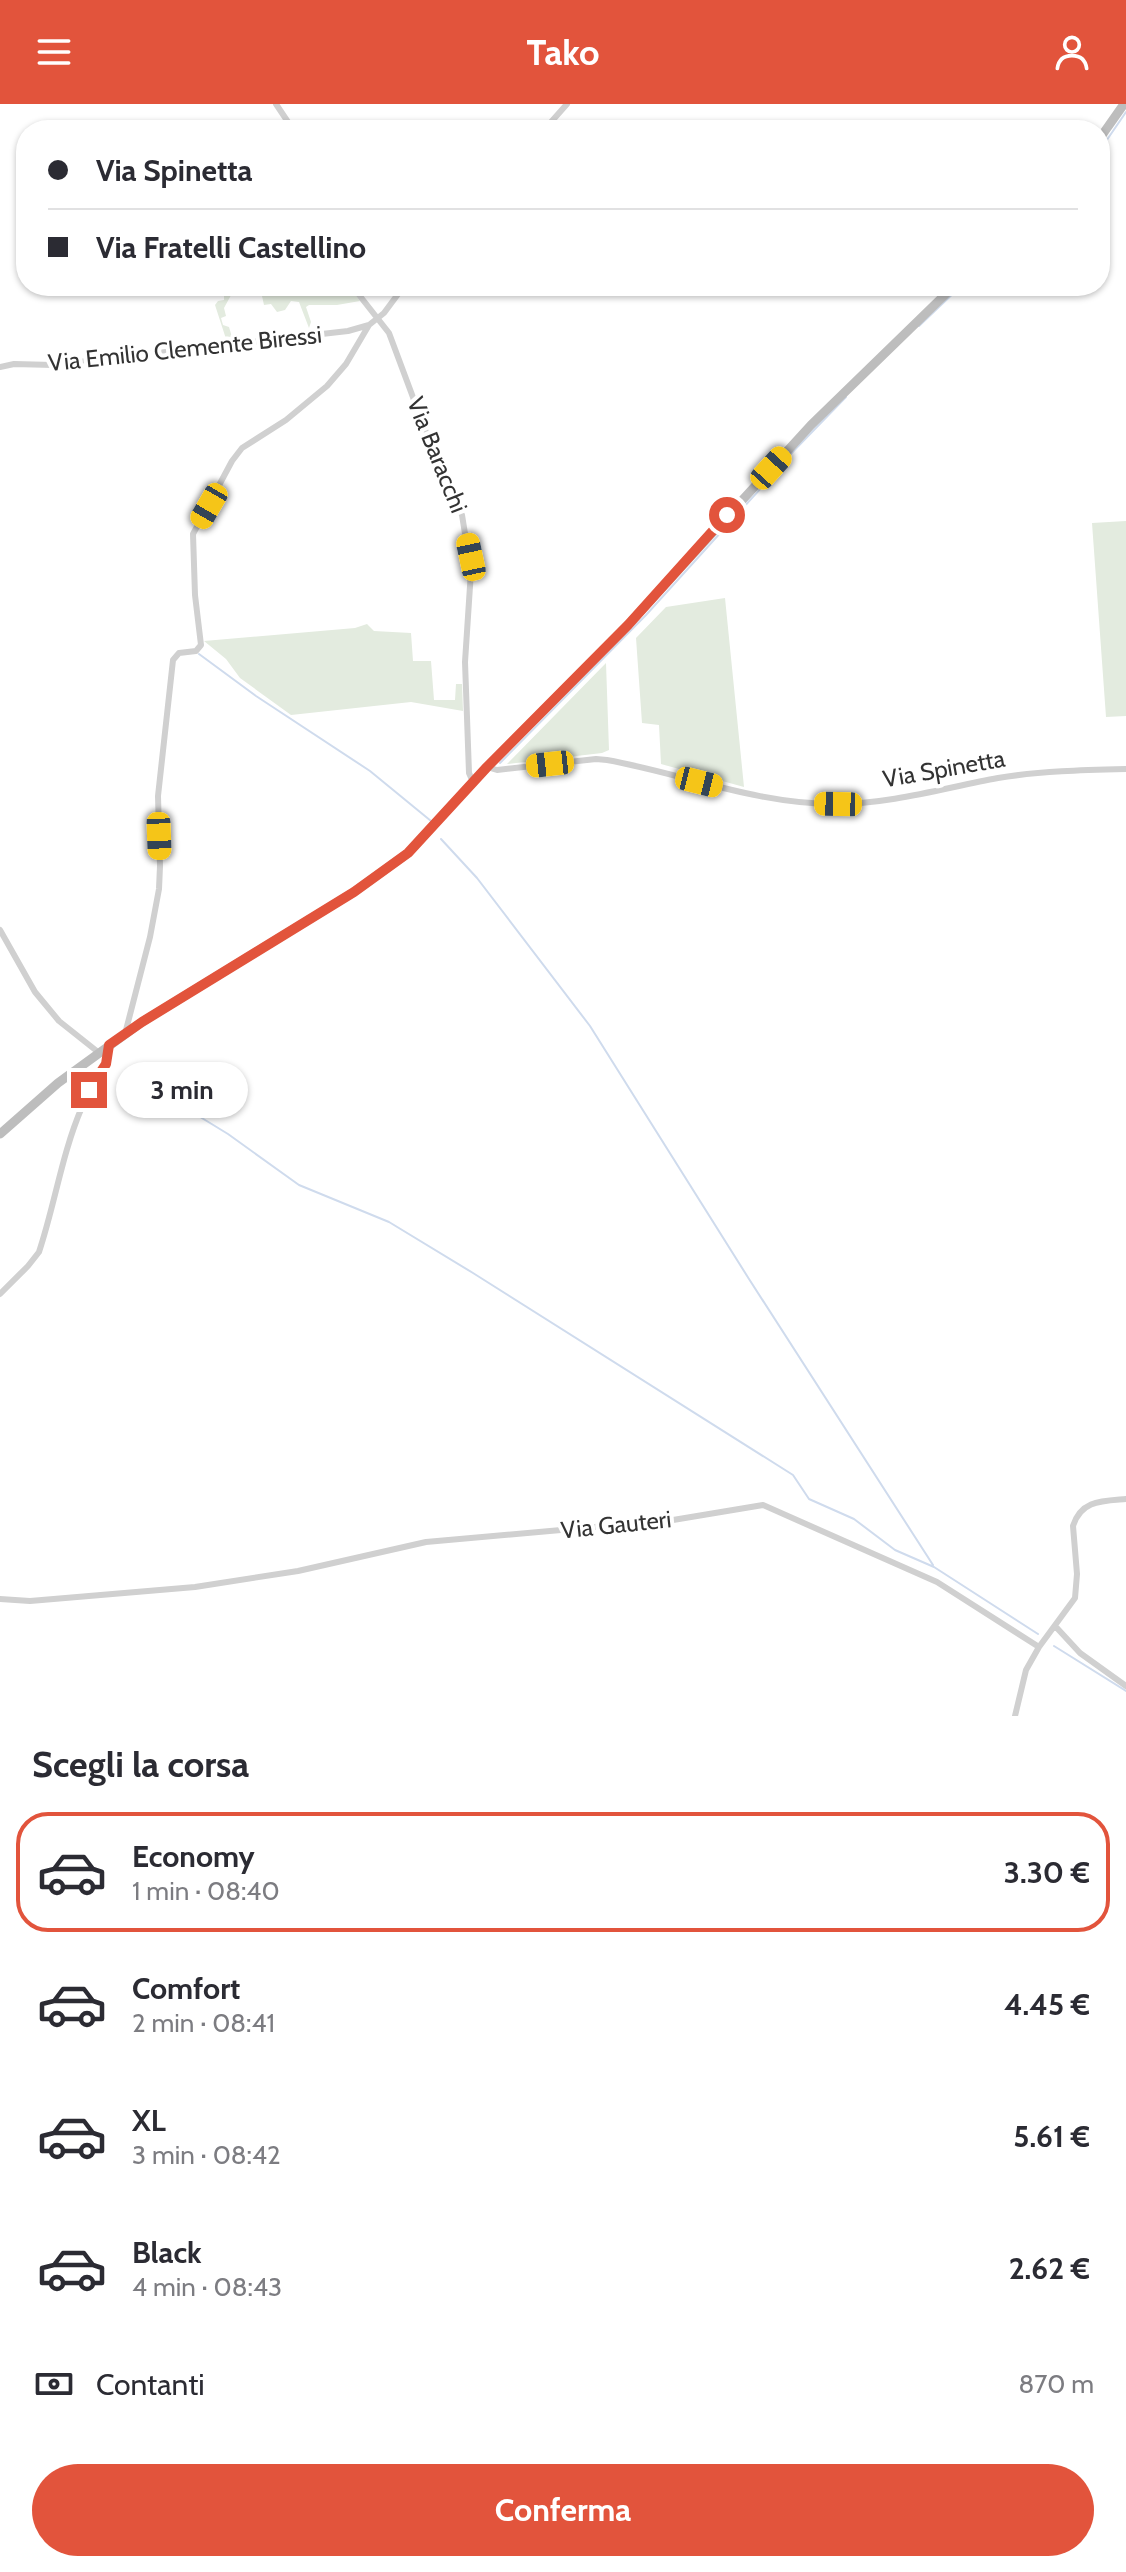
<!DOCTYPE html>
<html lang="it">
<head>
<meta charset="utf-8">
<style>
  :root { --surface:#fff; --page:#f2f2f3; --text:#2b2b33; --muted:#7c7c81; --line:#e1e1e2; --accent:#e2543c }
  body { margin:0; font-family:Cabin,sans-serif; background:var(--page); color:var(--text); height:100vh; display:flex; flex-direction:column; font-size:30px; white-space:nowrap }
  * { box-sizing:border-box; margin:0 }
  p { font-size:26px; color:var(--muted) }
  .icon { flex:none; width:44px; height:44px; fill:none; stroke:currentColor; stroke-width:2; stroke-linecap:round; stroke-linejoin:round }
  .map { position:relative; height:1612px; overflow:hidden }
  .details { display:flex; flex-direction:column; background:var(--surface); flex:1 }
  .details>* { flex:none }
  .guide { position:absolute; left:16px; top:16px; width:1094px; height:176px; border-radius:32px; box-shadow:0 2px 6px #0004; display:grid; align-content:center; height:176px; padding:0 32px; background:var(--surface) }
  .end { position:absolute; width:36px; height:36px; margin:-18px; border:10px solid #e2543c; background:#fff; box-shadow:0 0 0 4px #fff }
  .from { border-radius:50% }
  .bubble { position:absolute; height:56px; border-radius:28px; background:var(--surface); box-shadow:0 2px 6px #0004; font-size:26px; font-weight:700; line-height:56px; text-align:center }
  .car { position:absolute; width:24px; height:48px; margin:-24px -12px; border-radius:10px; box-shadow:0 0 6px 2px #0007; background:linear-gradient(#f5c518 24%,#345 0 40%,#f5c518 0 76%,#345 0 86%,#f5c518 0) }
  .guide b { display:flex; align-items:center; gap:28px; height:76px; font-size:30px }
  .guide b+b { border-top:2px solid var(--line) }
  .guide i { width:20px; height:20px; background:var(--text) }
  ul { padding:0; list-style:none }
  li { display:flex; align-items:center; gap:24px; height:120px; margin:0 16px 12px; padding:0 16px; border:4px solid transparent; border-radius:32px }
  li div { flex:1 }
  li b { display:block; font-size:30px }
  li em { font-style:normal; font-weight:700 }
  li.selected { border-color:var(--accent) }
  li>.icon { width:72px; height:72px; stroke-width:1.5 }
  h2 { padding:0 32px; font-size:36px; line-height:96px }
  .pay { display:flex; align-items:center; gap:20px; height:88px; padding:0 32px; font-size:30px }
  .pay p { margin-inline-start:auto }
  .action { display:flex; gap:16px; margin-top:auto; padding:16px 32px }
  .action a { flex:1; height:92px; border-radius:48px; background:var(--accent); color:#fff; font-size:32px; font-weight:700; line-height:92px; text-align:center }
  header { display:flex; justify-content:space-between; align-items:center; height:104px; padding:0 32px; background:var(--accent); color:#fff; font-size:36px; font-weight:700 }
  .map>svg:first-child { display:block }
  .green { fill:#e3ebdf }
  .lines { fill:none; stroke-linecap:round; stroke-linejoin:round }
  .stream { stroke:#cfdbed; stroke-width:2 }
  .street { stroke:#d0d0d0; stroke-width:6 }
  .secondary { stroke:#bdbdbd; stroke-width:9 }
  .route { stroke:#e2543c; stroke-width:10 }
  .labels { text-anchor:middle; stroke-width:8; stroke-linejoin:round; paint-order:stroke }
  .street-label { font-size:24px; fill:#333; stroke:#fff }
</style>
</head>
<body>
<header><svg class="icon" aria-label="menu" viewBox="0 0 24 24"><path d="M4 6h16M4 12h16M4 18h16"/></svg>Tako<svg class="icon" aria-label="person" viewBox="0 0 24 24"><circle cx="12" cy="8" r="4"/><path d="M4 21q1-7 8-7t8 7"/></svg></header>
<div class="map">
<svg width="1126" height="1612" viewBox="0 0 1126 1612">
  <rect width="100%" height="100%" fill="#fff"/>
  <path class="green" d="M224,182H236L224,204L226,212L221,214L223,221L229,223L232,233L227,238L215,201L218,197L224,196Z
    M243,182H263L269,189L275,190L351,185L360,197L337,201H309L306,203L311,218L309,224L299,198L291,197L285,206L277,208L271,200L264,201L260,183L247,184Z
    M1126,417V612L1106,613L1092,419Z
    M725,494L744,683L661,660L659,621L642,619L636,534L666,503Z
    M367,520L374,527L411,529L413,557H431L434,596H455L456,580H462L463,607L411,598L291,611L240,574L226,555L204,537L355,524Z
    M606,559L609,646L602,649L507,660Z"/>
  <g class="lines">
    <path class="stream" d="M1100,46L1126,8
      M919,222L961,182
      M778,363L846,293
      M199,550L256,592L370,667L431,717
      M500,659L646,511L771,373
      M441,735L477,774L590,922L749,1175L933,1461
      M156,986L228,1030L299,1081L389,1118L473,1169L793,1371L809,1395L854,1415L895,1446L934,1463L1038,1530
      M1054,1542L1126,1587"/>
    <path class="street" d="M276,0L288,18L291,26
      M544,26L567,0
      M352,182L389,229L436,355L462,411L471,467L465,558L469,669L473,678
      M0,263L14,260L53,261L348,227L369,221
      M487,663L497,666L596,655L607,656C684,670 756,700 835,700C890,700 944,684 998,674C1040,667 1083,666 1126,665
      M0,826L35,888L59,917L98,948
      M125,930L150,833L159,785L160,762L158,692L173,556L179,549L196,547L201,541L195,491L193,430L232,357L242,344L286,316L327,282L346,260L369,221L384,209L404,182
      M0,1190L28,1162L39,1148C55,1100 62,1049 82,1003C90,984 111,962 109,941
      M0,1495L30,1497L195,1483L298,1467L426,1438L673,1416L763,1401L937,1478L1039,1543
      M1056,1523L1080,1549L1126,1582
      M1015,1612L1026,1566L1039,1543L1075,1494L1077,1470L1073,1422C1081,1396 1102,1397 1126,1395"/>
    <path class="secondary" d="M1100,34L1124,0
      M0,1030L58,979L142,918L354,788L408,749L487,663L628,521L811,321L954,182"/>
  </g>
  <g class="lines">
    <path class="route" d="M89,986L106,960L109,941L142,918L354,788L408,749L487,663L628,521L727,411"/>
  </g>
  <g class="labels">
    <g class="street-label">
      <text transform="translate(185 245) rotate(-6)" y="8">Via Emilio Clemente Biressi</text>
      <text transform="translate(437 351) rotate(68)" y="8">Via Baracchi</text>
      <text transform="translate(944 665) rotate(-10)" y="8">Via Spinetta</text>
      <text transform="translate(616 1421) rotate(-6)" y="8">Via Gauteri</text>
    </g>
  </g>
</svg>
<i class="end from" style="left:727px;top:411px"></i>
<i class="end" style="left:89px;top:986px"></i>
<div class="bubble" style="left:116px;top:958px;width:132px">3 min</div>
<i class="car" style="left:771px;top:364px;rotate:42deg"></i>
<i class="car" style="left:209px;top:402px;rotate:210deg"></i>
<i class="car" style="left:471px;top:453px;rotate:348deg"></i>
<i class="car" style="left:550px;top:660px;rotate:264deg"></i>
<i class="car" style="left:699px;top:678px;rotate:104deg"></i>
<i class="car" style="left:838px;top:700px;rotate:271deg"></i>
<i class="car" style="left:159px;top:732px;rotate:178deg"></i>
<div class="guide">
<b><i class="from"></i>Via Spinetta</b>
<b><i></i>Via Fratelli Castellino</b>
</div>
</div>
<section class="details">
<h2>Scegli la corsa</h2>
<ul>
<li class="selected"><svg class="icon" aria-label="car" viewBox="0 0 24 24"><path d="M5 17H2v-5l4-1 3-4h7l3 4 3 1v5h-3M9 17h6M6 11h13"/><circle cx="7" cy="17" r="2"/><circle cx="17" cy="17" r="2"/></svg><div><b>Economy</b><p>1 min · 08:40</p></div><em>3.30 €</em></li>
<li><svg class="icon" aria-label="car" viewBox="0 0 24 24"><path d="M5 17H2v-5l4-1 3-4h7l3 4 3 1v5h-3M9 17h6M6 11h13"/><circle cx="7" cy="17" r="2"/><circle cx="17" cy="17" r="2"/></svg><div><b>Comfort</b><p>2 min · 08:41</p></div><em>4.45 €</em></li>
<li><svg class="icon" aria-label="car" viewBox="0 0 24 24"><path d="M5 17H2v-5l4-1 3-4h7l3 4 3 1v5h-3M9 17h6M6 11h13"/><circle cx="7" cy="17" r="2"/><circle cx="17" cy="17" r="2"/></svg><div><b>XL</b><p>3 min · 08:42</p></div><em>5.61 €</em></li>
<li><svg class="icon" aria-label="car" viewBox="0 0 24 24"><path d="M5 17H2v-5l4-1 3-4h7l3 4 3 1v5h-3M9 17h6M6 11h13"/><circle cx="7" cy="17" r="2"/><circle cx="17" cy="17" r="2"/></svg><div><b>Black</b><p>4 min · 08:43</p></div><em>2.62 €</em></li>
</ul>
<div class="pay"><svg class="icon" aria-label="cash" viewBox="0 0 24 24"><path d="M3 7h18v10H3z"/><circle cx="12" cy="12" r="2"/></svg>Contanti<p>870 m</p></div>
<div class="action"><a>Conferma</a></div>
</section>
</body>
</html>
